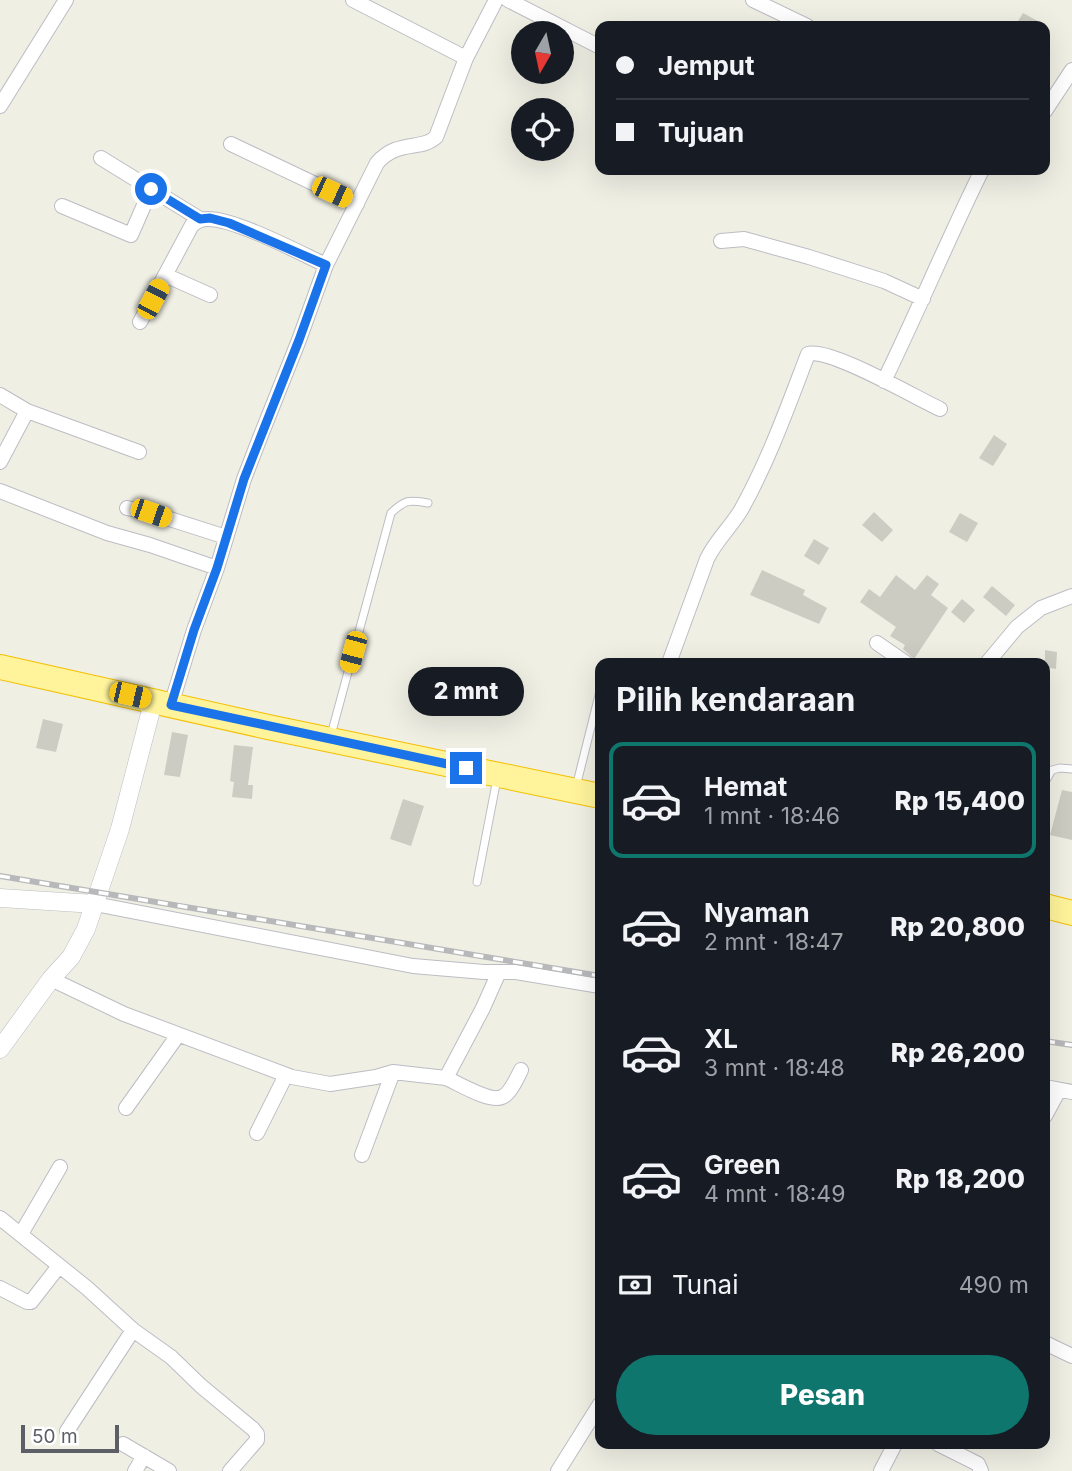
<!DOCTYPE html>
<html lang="id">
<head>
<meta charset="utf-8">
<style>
  :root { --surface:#171b24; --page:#242831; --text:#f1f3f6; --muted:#9ea1a6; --line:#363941; --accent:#0f766e }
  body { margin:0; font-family:Inter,sans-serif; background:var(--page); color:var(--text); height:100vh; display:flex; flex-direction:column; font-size:26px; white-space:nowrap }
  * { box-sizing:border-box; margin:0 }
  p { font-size:23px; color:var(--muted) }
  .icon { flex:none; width:38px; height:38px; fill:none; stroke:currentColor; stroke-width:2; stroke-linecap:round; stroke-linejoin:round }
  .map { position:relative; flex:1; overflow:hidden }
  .panel { position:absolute; left:595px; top:658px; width:455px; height:791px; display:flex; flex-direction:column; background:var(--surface); border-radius:14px; box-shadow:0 7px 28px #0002 }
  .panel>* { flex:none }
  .guide { position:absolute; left:595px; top:21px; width:455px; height:154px; border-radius:14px; box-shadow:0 7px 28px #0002; display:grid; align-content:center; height:154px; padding:0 21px; background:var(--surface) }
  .needle { width:46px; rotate:189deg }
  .fabs { position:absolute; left:511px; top:21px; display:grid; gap:14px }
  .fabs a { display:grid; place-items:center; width:63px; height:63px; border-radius:50%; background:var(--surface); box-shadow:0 7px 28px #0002; font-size:35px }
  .scale { position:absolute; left:21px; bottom:18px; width:98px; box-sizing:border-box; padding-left:7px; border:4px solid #5c5f66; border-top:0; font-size:19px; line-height:24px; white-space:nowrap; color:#5c5f66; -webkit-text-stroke:5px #fff; paint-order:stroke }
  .end { position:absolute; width:32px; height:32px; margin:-16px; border:9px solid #1a73e8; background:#fff; box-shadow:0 0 0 4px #fff }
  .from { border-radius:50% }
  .bubble { position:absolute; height:49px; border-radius:24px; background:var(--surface); box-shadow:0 7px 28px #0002; font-size:23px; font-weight:800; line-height:49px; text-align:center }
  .car { position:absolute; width:21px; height:42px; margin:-21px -10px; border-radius:9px; box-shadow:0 0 5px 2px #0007; background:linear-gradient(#f5c518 24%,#345 0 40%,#f5c518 0 76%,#345 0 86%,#f5c518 0) }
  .guide b { display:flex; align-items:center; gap:24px; height:66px; font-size:26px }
  .guide b+b { border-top:2px solid var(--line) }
  .guide i { width:18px; height:18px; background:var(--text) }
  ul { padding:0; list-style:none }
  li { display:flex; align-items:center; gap:21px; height:116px; margin:0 14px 10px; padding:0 7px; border:4px solid transparent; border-radius:14px }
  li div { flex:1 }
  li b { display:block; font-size:26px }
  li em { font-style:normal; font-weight:800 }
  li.on { border-color:var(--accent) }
  li>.icon { width:63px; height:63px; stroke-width:1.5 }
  h2 { padding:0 21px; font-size:32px; line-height:84px }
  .pay { display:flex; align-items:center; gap:18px; height:77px; padding:0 21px; font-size:26px }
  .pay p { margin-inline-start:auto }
  .cta { display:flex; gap:14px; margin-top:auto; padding:14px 21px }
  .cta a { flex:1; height:80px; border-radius:42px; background:var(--accent); color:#fff; font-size:28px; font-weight:800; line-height:80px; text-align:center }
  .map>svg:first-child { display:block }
  .building { fill:#cdccc3 }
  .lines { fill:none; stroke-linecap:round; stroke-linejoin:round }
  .service-casing { stroke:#bcbdc4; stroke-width:9 }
  .minor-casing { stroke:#bcbdc4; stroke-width:16 }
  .tertiary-casing { stroke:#bcbdc4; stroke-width:19 }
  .trunk-casing { stroke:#f4bf00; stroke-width:26 }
  .service { stroke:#fff; stroke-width:7 }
  .minor { stroke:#fff; stroke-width:14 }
  .tertiary { stroke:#fff; stroke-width:18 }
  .trunk { stroke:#fff49b; stroke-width:24 }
  .rail-casing { stroke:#b7b8b9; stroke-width:6 }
  .rail { stroke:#fff; stroke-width:3.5; stroke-dasharray:10; stroke-linecap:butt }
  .route { stroke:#1a73e8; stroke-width:9 }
</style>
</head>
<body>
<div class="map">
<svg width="1072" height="1471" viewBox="0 0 1072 1471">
  <rect width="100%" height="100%" fill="#f0efe4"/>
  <path class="building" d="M1023,13L1047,26H1015Z
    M994,435L1007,444L993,466L979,458Z
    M874,512L893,530L882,542L862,525Z
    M960,513L978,523L967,542L949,532Z
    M814,539L829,548L819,565L804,556Z
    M762,570L805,590L803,595L827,608L819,624L750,595Z
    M896,575L915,590L927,575L939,584L931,595L948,608L914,659L903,649L905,645L890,636L896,627L860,602L869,589L880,597Z
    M992,586L1015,605L1006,616L983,597Z
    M962,599L975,610L964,623L951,612Z
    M1045,650L1057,652L1056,669L1045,667Z
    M43,719L63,724L56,752L36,748Z
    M172,732L188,735L180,777L164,775Z
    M234,745L253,747L248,785H253L252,799L232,797L234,782L230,781Z
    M1062,790L1072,792V840L1050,835Z
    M403,799L424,806L411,846L390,839Z"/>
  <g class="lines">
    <defs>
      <path id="service" d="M331,735L391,513C406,499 409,500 428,503
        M1045,782L1052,770L1060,768L1072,769
        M576,787L600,691
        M477,882L496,784"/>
      <path id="minor" d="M353,0L466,58
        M508,0L600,47
        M753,0L807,26
        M0,106L66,0
        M1045,111L1072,70
        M231,144L357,204
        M101,158L200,219
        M62,206L131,235L151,189
        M721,241L744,239L809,257L884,281L923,299
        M165,275L210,295
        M140,322L192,225C198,221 201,219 207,219C234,218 300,253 326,265
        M884,381C918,311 948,239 982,170
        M0,395L27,411L139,452
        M0,462L27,411
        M0,491L107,533L150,545L217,568
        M127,508L151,513L226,537
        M877,643L906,663
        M669,663L707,559C716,540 731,527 741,510C769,460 788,406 808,354C829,347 916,398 940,409
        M987,663L1017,627L1041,608L1072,596
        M171,705L194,630L217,568L244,479L261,435L299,340L326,265L377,163C398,139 421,151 436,137L466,58L496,0
        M95,904L413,966L484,972H516L600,986
        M51,979L124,1014L292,1077L330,1084L376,1077L393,1072L446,1078L483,1008L499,972
        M446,1078C458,1083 490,1103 502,1097C510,1094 517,1078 521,1070
        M1045,1087L1072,1092
        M126,1108L178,1035
        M1045,1116L1059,1090
        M257,1133L286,1075
        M362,1155L393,1072
        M0,1218L87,1288L133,1330L171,1357L201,1386L253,1429L257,1434V1440L230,1471
        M21,1234L60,1167
        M0,1288L27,1302H31L59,1266
        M1045,1343L1072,1356
        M67,1431L133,1330
        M123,1444L169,1471
        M938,1444L978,1464L981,1471
        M135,1471L144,1456
        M558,1471L600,1404
        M881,1471L895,1444"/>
      <path id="tertiary" d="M0,898L95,904
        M0,1049L51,979L71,957L86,929L120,829L150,714"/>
      <path id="trunk" d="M0,667L268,727L600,796
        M1045,906L1072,913"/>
    </defs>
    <use href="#service" class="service-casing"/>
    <use href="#minor" class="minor-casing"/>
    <use href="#tertiary" class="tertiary-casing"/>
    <use href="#trunk" class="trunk-casing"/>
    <use href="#service" class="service"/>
    <use href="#minor" class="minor"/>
    <use href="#tertiary" class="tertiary"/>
    <use href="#trunk" class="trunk"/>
    <defs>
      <path id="rail" d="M0,876L600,976
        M1045,1041L1072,1045"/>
    </defs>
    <use href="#rail" class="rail-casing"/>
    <use href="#rail" class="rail"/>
  </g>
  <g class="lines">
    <path class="route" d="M151,189L200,219L210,218L229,223L326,265L299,340L244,479L217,568L194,630L171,705L466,768"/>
  </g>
</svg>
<div class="fabs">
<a><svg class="needle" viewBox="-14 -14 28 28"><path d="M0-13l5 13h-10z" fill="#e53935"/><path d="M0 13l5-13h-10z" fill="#9ea1a6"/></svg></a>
<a><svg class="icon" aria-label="locate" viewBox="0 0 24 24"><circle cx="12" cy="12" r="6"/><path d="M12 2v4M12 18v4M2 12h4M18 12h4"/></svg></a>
</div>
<div class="scale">50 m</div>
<i class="end from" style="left:151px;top:189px"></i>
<i class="end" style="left:466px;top:768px"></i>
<div class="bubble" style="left:408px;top:667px;width:116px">2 mnt</div>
<i class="car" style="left:332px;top:192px;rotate:115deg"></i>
<i class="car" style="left:153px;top:299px;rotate:28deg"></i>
<i class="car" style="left:151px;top:513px;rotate:109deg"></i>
<i class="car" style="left:353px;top:652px;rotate:195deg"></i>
<i class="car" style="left:130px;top:695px;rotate:103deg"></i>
<div class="guide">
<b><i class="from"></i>Jemput</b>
<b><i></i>Tujuan</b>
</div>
<section class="panel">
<h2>Pilih kendaraan</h2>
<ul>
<li class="on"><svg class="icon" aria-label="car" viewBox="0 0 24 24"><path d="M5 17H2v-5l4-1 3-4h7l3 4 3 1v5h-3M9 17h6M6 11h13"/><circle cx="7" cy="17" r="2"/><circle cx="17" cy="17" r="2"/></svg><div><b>Hemat</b><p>1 mnt · 18:46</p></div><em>Rp 15,400</em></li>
<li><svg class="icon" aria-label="car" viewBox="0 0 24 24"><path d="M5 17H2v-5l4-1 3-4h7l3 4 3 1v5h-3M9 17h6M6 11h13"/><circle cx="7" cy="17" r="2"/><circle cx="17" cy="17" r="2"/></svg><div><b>Nyaman</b><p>2 mnt · 18:47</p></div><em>Rp 20,800</em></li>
<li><svg class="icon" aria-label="car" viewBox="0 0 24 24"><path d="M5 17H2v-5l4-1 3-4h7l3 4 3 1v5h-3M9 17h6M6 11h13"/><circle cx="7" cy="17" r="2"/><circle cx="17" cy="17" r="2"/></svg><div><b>XL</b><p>3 mnt · 18:48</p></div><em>Rp 26,200</em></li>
<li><svg class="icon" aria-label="car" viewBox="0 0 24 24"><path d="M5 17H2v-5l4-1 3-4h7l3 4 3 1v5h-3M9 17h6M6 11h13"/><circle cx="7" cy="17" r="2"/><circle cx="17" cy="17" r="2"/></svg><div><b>Green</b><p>4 mnt · 18:49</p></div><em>Rp 18,200</em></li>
</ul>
<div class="pay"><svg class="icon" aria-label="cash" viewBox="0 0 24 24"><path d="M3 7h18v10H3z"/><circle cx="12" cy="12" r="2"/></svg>Tunai<p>490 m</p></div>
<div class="cta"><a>Pesan</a></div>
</section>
</div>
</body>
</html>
